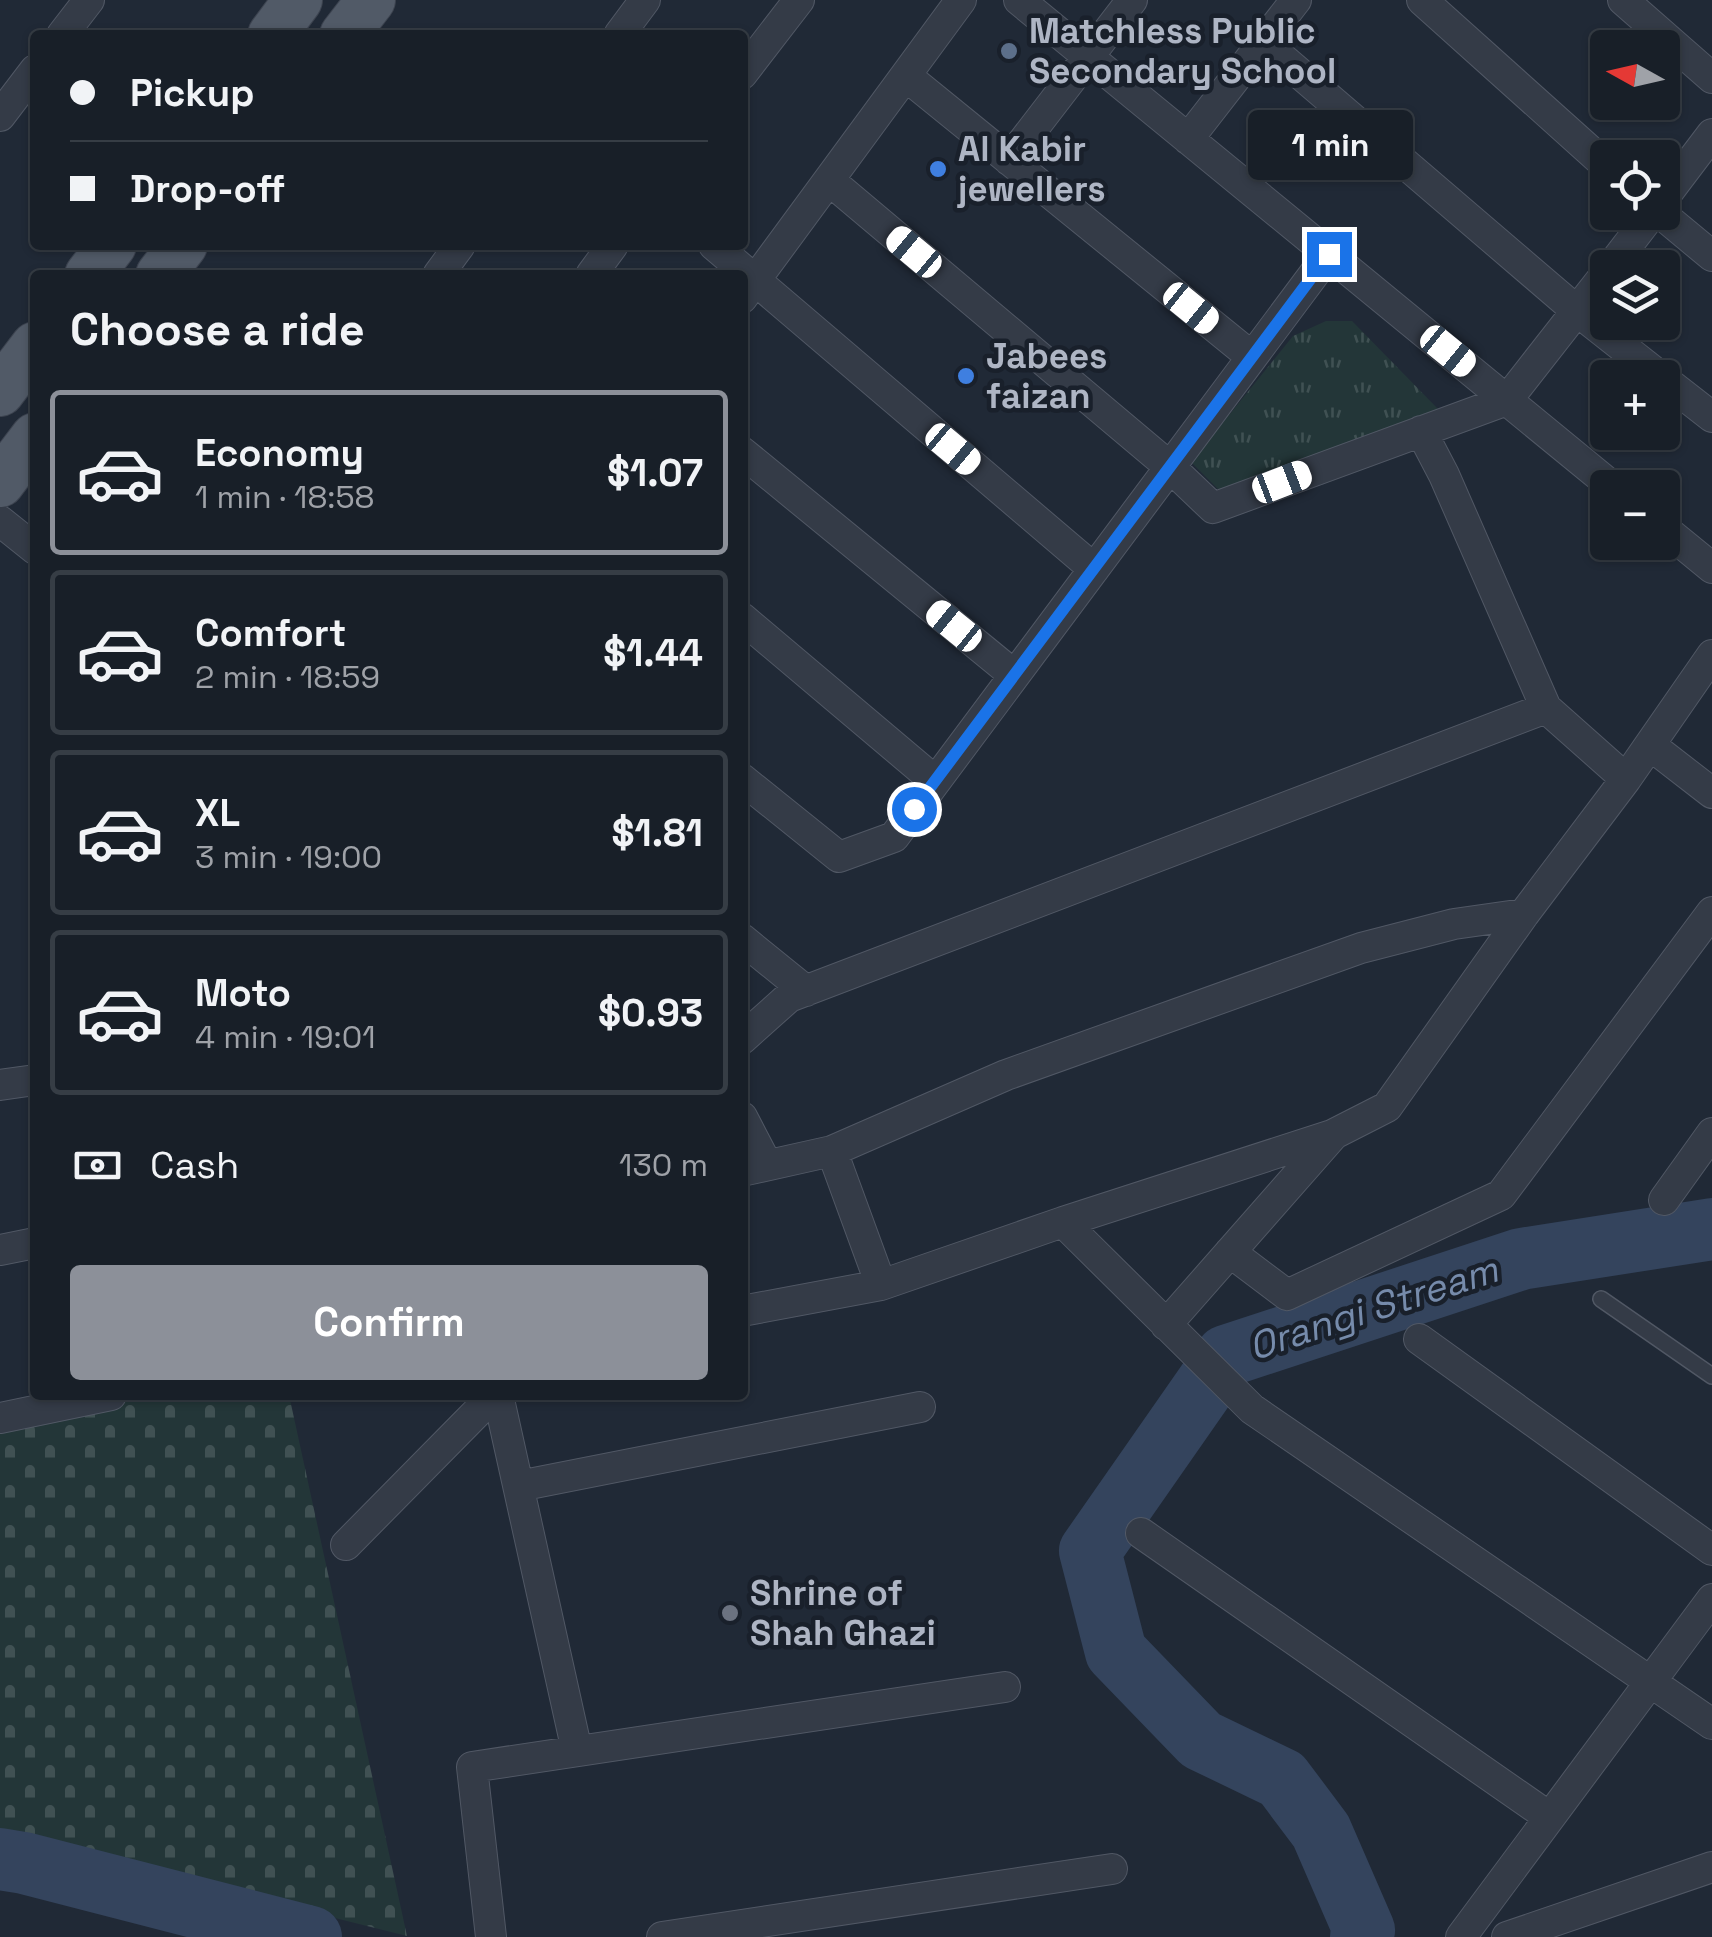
<!DOCTYPE html>
<html lang="en">
<head>
<meta charset="utf-8">
<style>
  :root { --surface:#181f28; --page:#252c34; --text:#f1f3f6; --muted:#9fa2a8; --line:#363d45; --accent:#8c9099 }
  body { margin:0; font-family:"Space Grotesk",sans-serif; background:var(--page); color:var(--text); height:100vh; display:flex; flex-direction:column; font-size:38px; white-space:nowrap }
  * { box-sizing:border-box; margin:0 }
  p { font-size:32px; color:var(--muted) }
  .icon { flex:none; width:55px; height:55px; fill:none; stroke:currentColor; stroke-width:2; stroke-linecap:round; stroke-linejoin:round }
  .map { position:relative; flex:1; overflow:hidden }
  .side { position:absolute; left:30px; top:270px; width:718px; height:1130px; display:flex; flex-direction:column; background:var(--surface); border-radius:10px; box-shadow:0 2px 8px #0004,0 0 0 2px var(--line) }
  .side>* { flex:none }
  .guide { position:absolute; left:30px; top:30px; width:718px; height:220px; border-radius:10px; box-shadow:0 2px 8px #0004,0 0 0 2px var(--line); display:grid; align-content:center; height:220px; padding:0 40px; background:var(--surface) }
  .needle { width:65px; rotate:278deg }
  .tools { position:absolute; left:1590px; top:30px; display:grid; gap:20px }
  .tools a { display:grid; place-items:center; width:90px; height:90px; border-radius:10px; background:var(--surface); box-shadow:0 2px 8px #0004,0 0 0 2px var(--line); font-size:50px }
  .end { position:absolute; width:45px; height:45px; margin:-22px; border:12px solid #1a73e8; background:#fff; box-shadow:0 0 0 5px #fff }
  .from { border-radius:50% }
  .bubble { position:absolute; height:70px; border-radius:10px; background:var(--surface); box-shadow:0 2px 8px #0004,0 0 0 2px var(--line); font-size:32px; font-weight:800; line-height:70px; text-align:center }
  .car { position:absolute; width:30px; height:60px; margin:-30px -15px; border-radius:12px; box-shadow:0 0 8px 2px #0007; background:linear-gradient(#fff 24%,#345 0 40%,#fff 0 76%,#345 0 86%,#fff 0) }
  .guide b { display:flex; align-items:center; gap:35px; height:95px; font-size:38px }
  .guide b+b { border-top:2px solid var(--line) }
  .guide i { width:25px; height:25px; background:var(--text) }
  ul { padding:0; list-style:none }
  li { display:flex; align-items:center; gap:30px; height:165px; margin:0 20px 15px; padding:0 20px; border:5px solid var(--line); border-radius:10px }
  li div { flex:1 }
  li b { display:block; font-size:38px }
  li em { font-style:normal; font-weight:800 }
  li.active { border-color:var(--accent) }
  li>.icon { width:90px; height:90px; stroke-width:1.5 }
  h2 { padding:0 40px; font-size:45px; line-height:120px }
  .pay { display:flex; align-items:center; gap:25px; height:110px; padding:0 40px; font-size:38px }
  .pay p { margin-inline-start:auto }
  .primary-button { display:flex; gap:20px; margin-top:auto; padding:20px 40px }
  .primary-button a { flex:1; height:115px; border-radius:10px; background:var(--accent); color:#fff; font-size:40px; font-weight:800; line-height:115px; text-align:center }
  .map>svg:first-child { display:block }
  .grass { fill:url(#grass-tufts) }
  .cemetery { fill:url(#cemetery-stones) }
  .lines { fill:none; stroke-linecap:round; stroke-linejoin:round }
  .river { stroke:#34445d; stroke-width:62 }
  .lane-casing { stroke:#515865; stroke-width:18 }
  .street-casing { stroke:#515865; stroke-width:32 }
  .primary-casing { stroke:#3d4450; stroke-width:50 }
  .lane { stroke:#343b47; stroke-width:15 }
  .street { stroke:#343b47; stroke-width:30 }
  .primary { stroke:#515a67; stroke-width:48 }
  .route { stroke:#1a73e8; stroke-width:12 }
  .service-dot { fill:#5c6f8a; stroke:#19202b; stroke-width:4 }
  .shop-dot { fill:#3f7fe0; stroke:#19202b; stroke-width:4 }
  .worship-dot { fill:#6b7280; stroke:#19202b; stroke-width:4 }
  .labels { text-anchor:middle; stroke-width:9; stroke-linejoin:round; paint-order:stroke }
  .poi-label { font-size:35px; font-weight:bold; fill:#aeb5c4; stroke:#19202b; text-anchor:start }
  .water-label { font-size:38px; font-style:italic; fill:#768bab; stroke:#19202b }
</style>
</head>
<body>
<div class="map">
<svg width="1712" height="1937" viewBox="0 0 1712 1937">
  <defs>
    <pattern id="grass-tufts" width="24" height="20" patternUnits="userSpaceOnUse" patternTransform="scale(2.5)"><rect width="24" height="20" fill="#233638"/><path d="M3 7l-1-3M5 7V3M7 7l1-3M15 17l-1-3M17 17v-4M19 17l1-3" fill="none" stroke="#405153"/></pattern>
    <pattern id="cemetery-stones" width="16" height="16" patternUnits="userSpaceOnUse" patternTransform="scale(2.5)"><rect width="16" height="16" fill="#233638"/><path d="M2 7V4a2 2 0 0 1 4 0v3zM10 15v-3a2 2 0 0 1 4 0v3z" fill="#405153"/></pattern>
  </defs>
  <rect width="100%" height="100%" fill="#202936"/>
  <path class="grass" d="M1326,321H1352L1439,410L1220,491L1191,462L1293,336Z"/>
  <path class="cemetery" d="M148,1395H289L407,1936L0,1834V1427Z"/>
  <g class="lines">
    <path class="river" d="M0,1859L24,1863L311,1937
      M1361,1937L1364,1930L1321,1831L1282,1779L1201,1740L1116,1652L1090,1551L1226,1356L1521,1259L1712,1229"/>
    <defs>
      <path id="lane" d="M1601,1299L1712,1376"/>
      <path id="street" d="M1019,0L1614,488
        M1422,0L1608,167
        M1623,0L1712,78
        M62,35L89,0
        M619,35L645,0
        M1263,42L1577,311L1662,378
        M742,74L799,0
        M906,76L1252,357
        M0,116L35,70
        M1188,139L1296,0
        M1009,160L1132,0
        M829,180L1170,467L1213,508L1507,400L1608,271
        M1662,200L1712,134
        M1659,212L1712,256
        M714,245L1094,569
        M1610,268L1653,212
        M438,275L460,245
        M591,275L613,245
        M742,298L961,0
        M1662,378L1712,417
        M1421,431L1444,475L1546,708
        M742,452L1014,675
        M0,521L35,549
        M1662,527L1712,568
        M742,618L935,781
        M1650,745L1712,793
        M742,779L839,857L894,837L1329,254
        M742,939L806,991
        M742,1039L789,997L1546,708L1626,779
        M0,1085L35,1080
        M742,1117L767,1165
        M832,1151L881,1285L1063,1222L1252,1409L1712,1724
        M742,1171L832,1151L1006,1075L1361,948L1454,924L1524,914L1626,779L1712,655
        M1664,1200L1712,1133
        M1063,1222L1332,1135
        M0,1250L35,1243
        M1230,1252L1287,1295L1501,1195L1712,912
        M742,1311L881,1285
        M1166,1325L1334,1134L1387,1107L1524,914
        M1419,1339L1712,1550
        M498,1395L577,1751
        M0,1418L111,1395
        M519,1486L920,1407
        M1141,1533L1549,1817
        M346,1545L494,1395
        M491,1937L472,1767L1005,1687
        M662,1937L1112,1869
        M1461,1937L1712,1599
        M1507,1937L1712,1867"/>
      <path id="primary" d="M272,35L298,0
        M344,35L371,0
        M89,275L112,245
        M160,275L183,245
        M0,392L35,346
        M0,483L35,437"/>
    </defs>
    <use href="#lane" class="lane-casing"/>
    <use href="#street" class="street-casing"/>
    <use href="#primary" class="primary-casing"/>
    <use href="#lane" class="lane"/>
    <use href="#street" class="street"/>
    <use href="#primary" class="primary"/>
  </g>
  <g class="lines">
    <path class="route" d="M914,809L1329,254"/>
  </g>
  <circle class="service-dot" cx="1009" cy="51" r="10"/>
  <g class="shop-dot">
    <circle cx="938" cy="169" r="10"/>
    <circle cx="966" cy="376" r="10"/>
  </g>
  <circle class="worship-dot" cx="730" cy="1613" r="10"/>
  <g class="labels">
    <g class="poi-label">
      <text x="1029" y="43">Matchless Public<tspan x="1029" dy="40">Secondary School</tspan></text>
      <text x="958" y="161">Al Kabir<tspan x="958" dy="40">jewellers</tspan></text>
      <text x="986" y="368">Jabees<tspan x="986" dy="40">faizan</tspan></text>
      <text x="750" y="1605">Shrine of<tspan x="750" dy="40">Shah Ghazi</tspan></text>
    </g>
    <g class="water-label">
      <text transform="translate(1373 1308) rotate(-18)" y="13">Orangi Stream</text>
    </g>
  </g>
</svg>
<div class="tools">
<a><svg class="needle" viewBox="-14 -14 28 28"><path d="M0-13l5 13h-10z" fill="#e53935"/><path d="M0 13l5-13h-10z" fill="#9fa2a8"/></svg></a>
<a><svg class="icon" aria-label="locate" viewBox="0 0 24 24"><circle cx="12" cy="12" r="6"/><path d="M12 2v4M12 18v4M2 12h4M18 12h4"/></svg></a>
<a><svg class="icon" aria-label="layers" viewBox="0 0 24 24"><path d="M12 4l9 5-9 5-9-5zM3 14l9 5 9-5"/></svg></a>
<a>+</a>
<a>−</a>
</div>
<i class="end from" style="left:914px;top:809px"></i>
<i class="end" style="left:1329px;top:254px"></i>
<div class="bubble" style="left:1248px;top:110px;width:165px">1 min</div>
<i class="car" style="left:914px;top:252px;rotate:310deg"></i>
<i class="car" style="left:1191px;top:308px;rotate:129deg"></i>
<i class="car" style="left:1448px;top:351px;rotate:129deg"></i>
<i class="car" style="left:953px;top:449px;rotate:130deg"></i>
<i class="car" style="left:1282px;top:482px;rotate:69deg"></i>
<i class="car" style="left:954px;top:626px;rotate:309deg"></i>
<div class="guide">
<b><i class="from"></i>Pickup</b>
<b><i></i>Drop-off</b>
</div>
<section class="side">
<h2>Choose a ride</h2>
<ul>
<li class="active"><svg class="icon" aria-label="car" viewBox="0 0 24 24"><path d="M5 17H2v-5l4-1 3-4h7l3 4 3 1v5h-3M9 17h6M6 11h13"/><circle cx="7" cy="17" r="2"/><circle cx="17" cy="17" r="2"/></svg><div><b>Economy</b><p>1 min · 18:58</p></div><em>$1.07</em></li>
<li><svg class="icon" aria-label="car" viewBox="0 0 24 24"><path d="M5 17H2v-5l4-1 3-4h7l3 4 3 1v5h-3M9 17h6M6 11h13"/><circle cx="7" cy="17" r="2"/><circle cx="17" cy="17" r="2"/></svg><div><b>Comfort</b><p>2 min · 18:59</p></div><em>$1.44</em></li>
<li><svg class="icon" aria-label="car" viewBox="0 0 24 24"><path d="M5 17H2v-5l4-1 3-4h7l3 4 3 1v5h-3M9 17h6M6 11h13"/><circle cx="7" cy="17" r="2"/><circle cx="17" cy="17" r="2"/></svg><div><b>XL</b><p>3 min · 19:00</p></div><em>$1.81</em></li>
<li><svg class="icon" aria-label="car" viewBox="0 0 24 24"><path d="M5 17H2v-5l4-1 3-4h7l3 4 3 1v5h-3M9 17h6M6 11h13"/><circle cx="7" cy="17" r="2"/><circle cx="17" cy="17" r="2"/></svg><div><b>Moto</b><p>4 min · 19:01</p></div><em>$0.93</em></li>
</ul>
<div class="pay"><svg class="icon" aria-label="cash" viewBox="0 0 24 24"><path d="M3 7h18v10H3z"/><circle cx="12" cy="12" r="2"/></svg>Cash<p>130 m</p></div>
<div class="primary-button"><a>Confirm</a></div>
</section>
</div>
</body>
</html>
